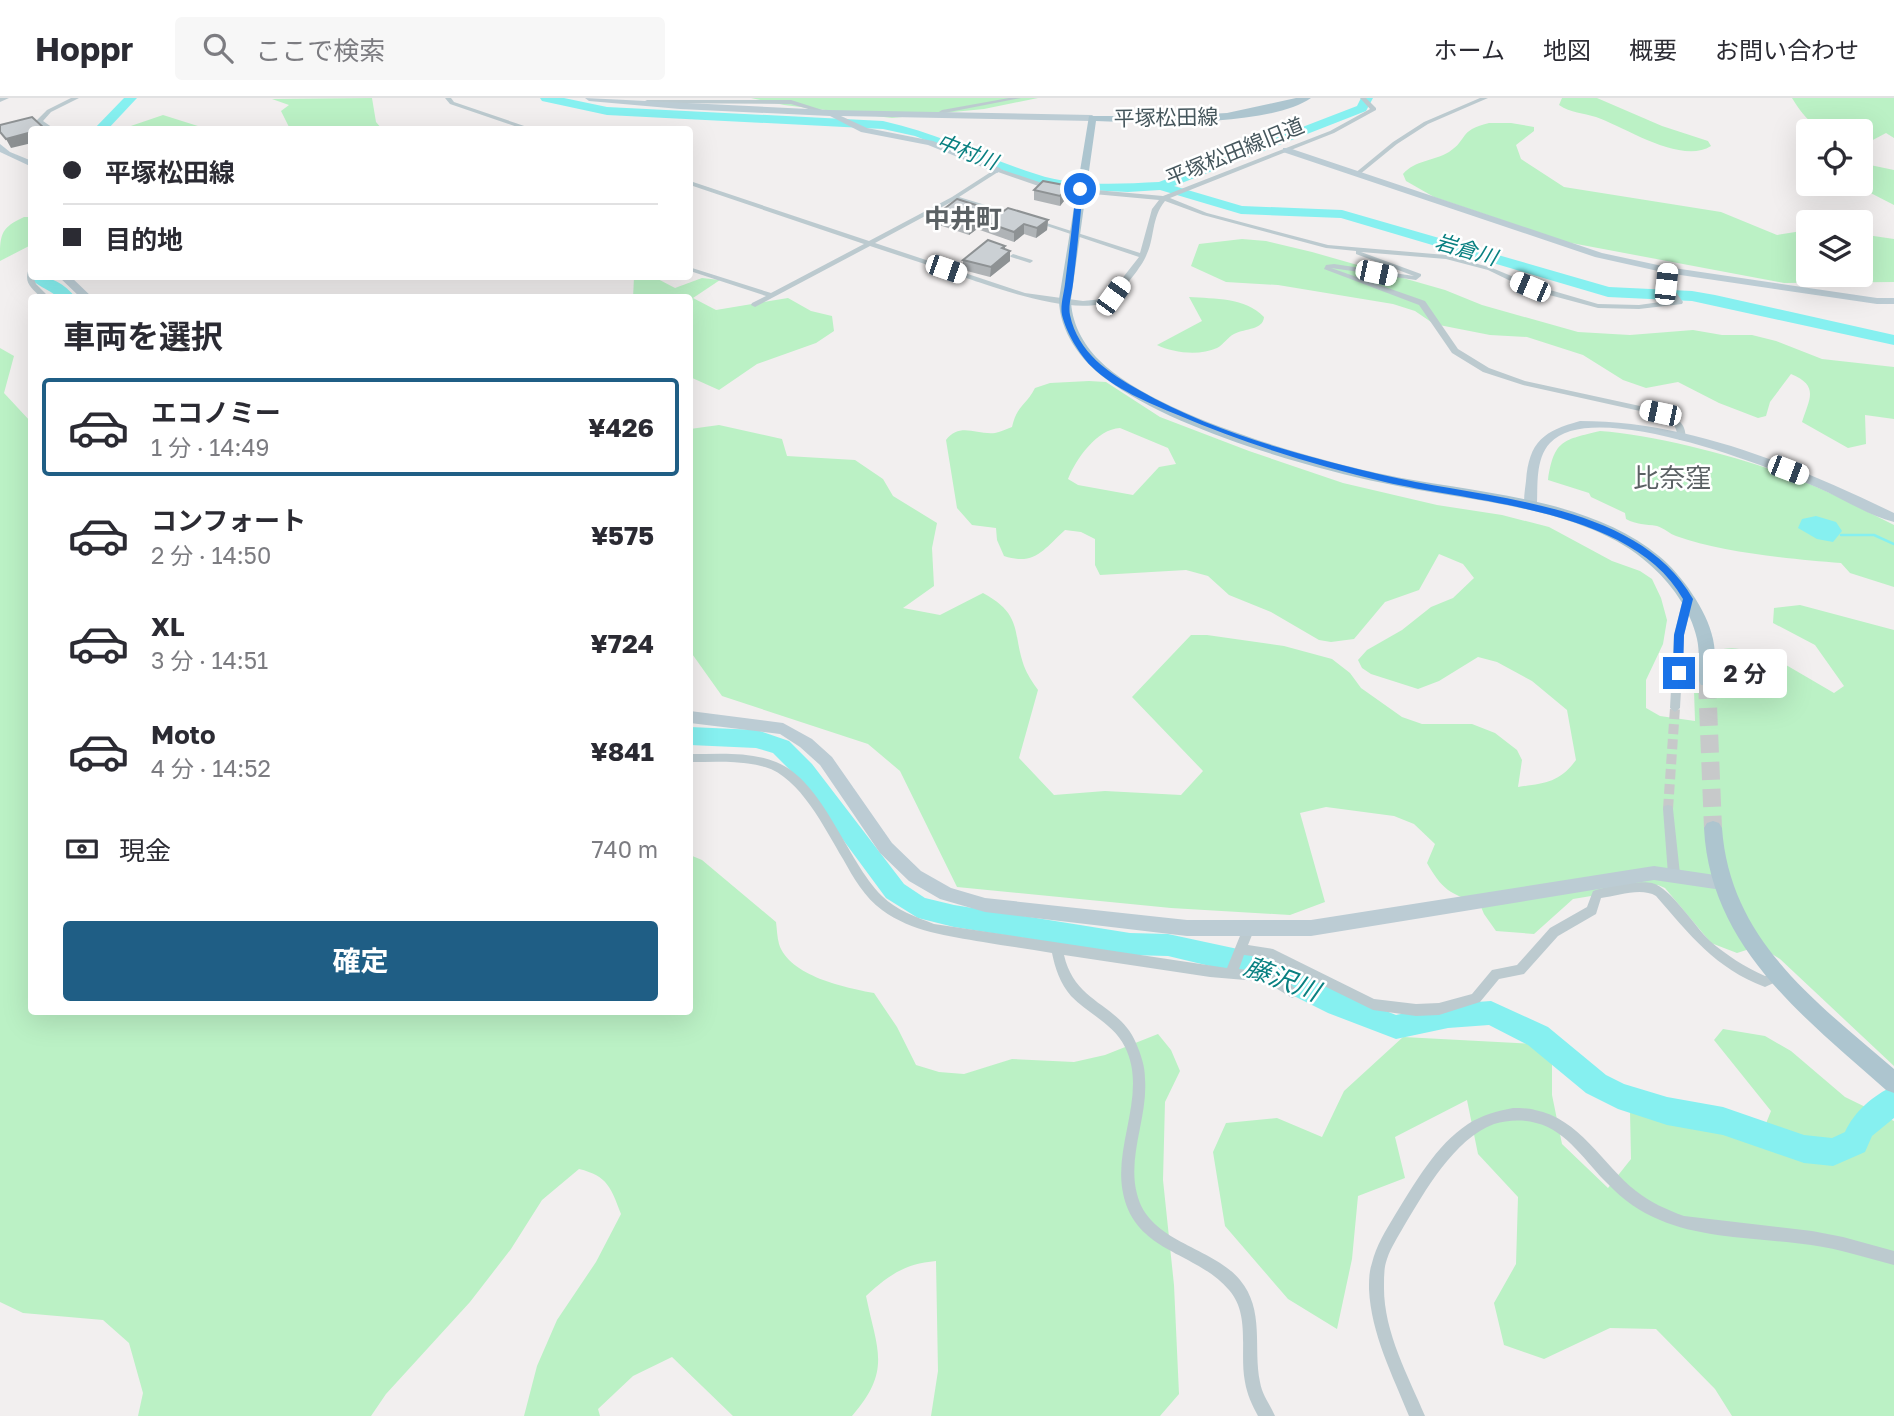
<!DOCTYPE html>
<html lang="ja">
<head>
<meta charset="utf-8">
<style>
  :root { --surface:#fff; --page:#f7f7f7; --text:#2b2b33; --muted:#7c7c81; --line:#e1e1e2; --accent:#1f5e85 }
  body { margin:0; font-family:"Golos Text","Noto Sans JP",sans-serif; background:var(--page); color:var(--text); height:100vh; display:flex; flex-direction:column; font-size:26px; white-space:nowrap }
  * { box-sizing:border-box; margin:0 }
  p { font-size:23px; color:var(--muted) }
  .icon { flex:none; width:38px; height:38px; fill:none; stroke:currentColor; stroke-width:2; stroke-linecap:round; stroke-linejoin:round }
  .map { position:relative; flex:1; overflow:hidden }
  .panel { position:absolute; left:28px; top:196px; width:665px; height:721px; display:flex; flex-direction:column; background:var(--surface); border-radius:7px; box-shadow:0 7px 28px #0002 }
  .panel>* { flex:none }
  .hud { position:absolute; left:28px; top:28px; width:665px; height:154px; border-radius:7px; box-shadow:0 7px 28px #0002; display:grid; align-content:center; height:154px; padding:0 35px; background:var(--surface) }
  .controls { position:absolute; left:1796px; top:21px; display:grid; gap:14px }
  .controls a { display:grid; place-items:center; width:77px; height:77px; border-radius:7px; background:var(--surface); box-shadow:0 7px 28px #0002; font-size:35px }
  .end { position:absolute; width:32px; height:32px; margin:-16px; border:9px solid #1a73e8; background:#fff; box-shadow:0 0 0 4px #fff }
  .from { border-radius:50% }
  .bubble { position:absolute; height:49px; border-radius:7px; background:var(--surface); box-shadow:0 7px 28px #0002; font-size:23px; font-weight:700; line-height:49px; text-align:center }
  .car { position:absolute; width:21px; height:42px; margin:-21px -10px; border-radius:9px; box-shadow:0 0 5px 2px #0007; background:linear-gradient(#fff 24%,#345 0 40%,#fff 0 76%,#345 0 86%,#fff 0) }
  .hud b { display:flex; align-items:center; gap:24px; height:66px; font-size:26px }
  .hud b+b { border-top:2px solid var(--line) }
  .hud i { width:18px; height:18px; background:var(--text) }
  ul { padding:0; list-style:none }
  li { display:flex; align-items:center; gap:21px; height:98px; margin:0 14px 10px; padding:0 21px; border:4px solid transparent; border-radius:7px }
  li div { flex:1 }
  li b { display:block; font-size:26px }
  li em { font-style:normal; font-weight:700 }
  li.current { border-color:var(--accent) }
  li>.icon { width:63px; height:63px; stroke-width:1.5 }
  h2 { padding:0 35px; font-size:32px; line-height:84px }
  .pay { display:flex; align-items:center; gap:18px; height:77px; padding:0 35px; font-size:26px }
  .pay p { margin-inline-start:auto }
  .primary-button { display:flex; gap:14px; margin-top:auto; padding:14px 35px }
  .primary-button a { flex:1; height:80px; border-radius:7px; background:var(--accent); color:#fff; font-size:28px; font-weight:700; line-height:80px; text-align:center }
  header { display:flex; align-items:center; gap:42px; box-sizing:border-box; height:98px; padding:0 35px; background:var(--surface); border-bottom:2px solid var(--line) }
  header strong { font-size:33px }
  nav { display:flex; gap:38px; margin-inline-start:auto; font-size:24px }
  .search { width:490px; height:63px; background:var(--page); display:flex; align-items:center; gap:18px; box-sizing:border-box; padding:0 24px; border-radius:7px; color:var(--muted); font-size:26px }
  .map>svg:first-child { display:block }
  .green { fill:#bbf1c5; fill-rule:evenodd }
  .water { fill:#86f0f0 }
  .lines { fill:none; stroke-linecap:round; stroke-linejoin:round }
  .stream { stroke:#86f0f0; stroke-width:2.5 }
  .river { fill:#86f0f0; fill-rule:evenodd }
  .street-tunnel { stroke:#c7c9ca; stroke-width:10; stroke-dasharray:10 5; stroke-linecap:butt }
  .primary-tunnel { stroke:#c7c9ca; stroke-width:18; stroke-dasharray:18 9; stroke-linecap:butt }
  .street { fill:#bccacf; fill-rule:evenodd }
  .secondary { fill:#bcccd4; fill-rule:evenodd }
  .primary { fill:#adc5cf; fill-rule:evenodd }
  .wall { fill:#afb3b6 }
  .shaded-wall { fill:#8e9294 }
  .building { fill:#cbd0d4; stroke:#8e9294; stroke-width:2 }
  .route { fill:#1a73e8 }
  .labels { text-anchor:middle; stroke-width:5; stroke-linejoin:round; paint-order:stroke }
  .far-street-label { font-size:21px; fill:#46575d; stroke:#fff }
  .far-water-label { font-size:21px; font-style:italic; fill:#098081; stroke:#fff }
  .far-district-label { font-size:26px; font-weight:bold; fill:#5b6164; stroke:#fff }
  .neighbourhood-label { font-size:26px; fill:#5b6164; stroke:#fff }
  .water-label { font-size:26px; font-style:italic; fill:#098081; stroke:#fff }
</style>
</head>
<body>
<header>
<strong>Hoppr</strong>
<div class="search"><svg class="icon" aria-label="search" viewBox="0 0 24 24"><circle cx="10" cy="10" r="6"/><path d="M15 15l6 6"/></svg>ここで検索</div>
<nav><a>ホーム</a><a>地図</a><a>概要</a><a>お問い合わせ</a></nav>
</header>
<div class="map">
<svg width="1894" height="1318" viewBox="0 0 1894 1318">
  <rect width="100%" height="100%" fill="#f2efef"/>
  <path class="green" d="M372,0L376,24L382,31H290L281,13L289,7L272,1Z
    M751,0H1038L984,11L892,20L784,7Z
    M1562,0H1597L1662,28L1708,43L1711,48C1681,67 1625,29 1596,19C1583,15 1571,15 1559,7Z
    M1792,0H1894V40L1886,35L1871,43H1860V33C1823,33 1813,34 1792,0Z
    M163,17L201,29L205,31H122Z
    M1489,25H1511L1534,29V33L1516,47L1521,61L1564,89L1721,114L1777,137L1808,132V177H1860V136L1894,141V184L1784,185L1566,144L1434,99L1406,83L1403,76C1415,62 1434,63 1449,54C1469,41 1457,33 1489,25Z
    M1870,67L1894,72V107L1853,86H1860V68Z
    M24,119H31V147L0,163C0,137 0,130 24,119Z
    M1242,141L1266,143L1312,154L1445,192L1482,207L1578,234L1630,237L1693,232L1722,237H1752L1776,243L1822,261L1894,269V321L1865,317L1866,346L1848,350L1802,324C1809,301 1820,288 1791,276L1770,304L1766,318L1758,320L1719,305L1678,284L1646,290L1623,282L1583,257L1527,239L1490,237L1434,226L1415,213L1393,206L1278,187L1226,184L1191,168L1199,146Z
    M634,179H654L675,190L702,180L720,182L693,200L716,212L788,200L811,213L832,218L834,233L816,245L757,266L719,292L690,279V200H633Z
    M1189,199C1215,201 1245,199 1264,219C1263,232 1246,230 1234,236C1228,239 1223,247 1217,250C1200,258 1173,255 1157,247L1202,223Z
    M0,250L14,258L4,295L31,324L32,914H690V757L702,762L776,824C777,831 777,839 779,846C789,878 846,890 874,895L897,929L916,967L939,974L964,976L1012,961L1074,964L1105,957L1158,936L1171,952L1180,973L1165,1004L1163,1082L1174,1187L1179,1296L1160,1318H931L938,1273L936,1163C904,1166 889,1177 866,1198C877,1252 892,1272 852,1318H733L672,1259L633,1278L598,1311L600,1318H524L537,1268L557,1222L596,1164L621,1116C611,1090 608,1078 579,1071L542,1102L511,1151L470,1204L386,1296L371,1318H138L143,1295L129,1245L103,1222L23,1215L0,1204Z
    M1089,283L1106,284L1160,319L1249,353L1343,385L1437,407L1502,417L1549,429L1612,463L1640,473L1652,481L1661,500L1667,522L1663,546L1646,582V610L1660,618L1695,623L1693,560C1724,551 1737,541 1764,566L1774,560L1834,595L1844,588L1815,547L1773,525L1774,510L1800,507L1894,532V968L1780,861L1759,848L1737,855L1711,845L1665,790L1658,787L1573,801L1534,836L1496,833L1484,816L1479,804C1451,798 1441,790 1427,765L1435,746L1414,726L1394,718L1326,709L1300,715L1325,804L1290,817L1171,810L957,789L900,673L868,646L722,598L690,553V331L719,327L782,341L787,358L855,362L883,381L893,398L937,425L932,450L934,488L903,510L940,517L983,495C1023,517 1012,533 1024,568C1027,576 1033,585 1038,592L1019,660L1054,697L1105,693L1181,697L1203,673L1132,599L1191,537H1207L1284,548L1332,561L1350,575L1361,590L1402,619L1422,626H1472L1495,635L1517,652L1522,662L1518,689C1545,685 1559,685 1576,662L1567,612L1532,583L1497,564L1478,559L1439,583L1418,591L1371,576L1362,570L1358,562L1367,552L1402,532L1431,509L1453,500L1474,480L1463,466L1439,456L1419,492L1385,504L1354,541L1331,544L1319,542L1271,514L1229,497L1208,478L1186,472L1100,477L1095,467V441L1081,434L1065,432C1043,452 1035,468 1004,458L997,442L996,430L972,427L957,410L946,342C960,324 976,337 995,335C1000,334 1006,331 1012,329C1017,307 1025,309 1035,290L1050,285ZM1120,330L1168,350L1176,366L1159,369L1133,397L1078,387L1068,381C1076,361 1097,331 1120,330Z
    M1600,333C1659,337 1752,362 1807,385C1837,397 1865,413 1894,427V489L1850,475L1841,465C1792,461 1723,455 1676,438C1670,436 1664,430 1657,428C1645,426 1637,427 1626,421L1625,415L1591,399L1589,395L1548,382C1554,341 1564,342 1600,333Z
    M1723,931L1765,938L1791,953L1845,999L1894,1023V1318H1732L1715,1291L1656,1231L1610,1230L1544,1261L1504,1247L1494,1205L1516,1166L1518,1099L1478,1056L1467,1002L1395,1039L1405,1080L1358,1098L1352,1161L1337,1231L1288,1201L1225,1128L1213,1054L1226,1025L1277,1020L1322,1039L1344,993L1403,939L1534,946L1552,963V997L1562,1046L1608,1090L1631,1061L1630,1013L1765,1028L1771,1013L1714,942Z"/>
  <path class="water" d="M1816,418L1836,424L1842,433L1833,444L1817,441L1798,430L1802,421Z"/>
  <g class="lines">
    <path class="stream" d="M1841,437H1874L1894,446"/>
    <path class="river" d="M124,0H137L107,32H93Z
      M540,0H564L607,9L883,23C938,35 983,59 1036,76C1074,89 1119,86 1159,84L1357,8L1361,0H1373L1366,13L1174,88L1242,108L1342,112L1609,189L1692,193L1715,197L1894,237V247L1692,203L1608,199L1341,120L1241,116L1160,92L1128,94L1066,91L1033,84L915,38L883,31L607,17L542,3Z
      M31,175L32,178C51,178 64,185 76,200H59C49,191 36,188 28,178Z
      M690,629L757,632L789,643L812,666L904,786L925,800L954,807L1130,835L1168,836L1261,856L1346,897L1396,917L1448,906L1491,903L1548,929L1606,977L1624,986L1667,999L1723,1009L1804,1037L1832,1040L1845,1034C1854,1014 1873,997 1894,988V1020L1872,1038L1865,1054L1833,1068L1804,1065L1723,1037L1667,1027L1618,1011L1586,995L1528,947L1489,927L1448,930L1396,941L1328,915L1256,879L1168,858L1130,857L954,829L918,820L886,800L796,678L773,655L756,650L690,647Z"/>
    <path class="street-tunnel" d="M1668,711L1675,610"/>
    <path class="primary-tunnel" d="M1707,583L1713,730"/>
    <path class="street" d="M0,0H9L0,4Z
      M71,0H79L51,14L43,23L56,32H48L38,25L0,35V31L37,22L47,12Z
      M445,0H451L454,4L536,32H526L450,6Z
      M1009,0H1021L944,15L937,19L934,17L942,12Z
      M1360,0H1366L1376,10V12L1334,35L1170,100L1207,115L1328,147L1446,157L1492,170L1533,187L1598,206L1639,207L1674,202L1662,186L1664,172L1669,171L1670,186L1683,204L1682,206L1639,211L1598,210L1527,191L1488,172L1446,161L1361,154L1421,176V178L1416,182L1331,170L1425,203L1458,251L1489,270L1525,283L1663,313C1676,319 1688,326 1685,342H1679C1675,326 1674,323 1658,317L1523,287L1483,274L1452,255L1419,207L1324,171L1326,167L1334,166L1414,178L1356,156V153L1326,150L1203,117L1165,103C1151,120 1155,140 1146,158C1142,168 1125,189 1117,197C1090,227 985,186 952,175C925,166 897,157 870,148L755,209L751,207L752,205L766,198L690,173V169L692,170L771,195L864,146L690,87V83L869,143L952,99L997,70L1051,88L1163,98L1330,33L1370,11ZM998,74L1050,92L1159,102L1152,111L1140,155L1037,122L1032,123L1139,159L1110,196L1103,201L1083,203L1025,195L875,145L955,102L1015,118V116L959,99Z
      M1480,0H1488L1428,26L1397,46L1359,77L1354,76L1393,44L1424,24Z
      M647,2H791L832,15L829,17L791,6L645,5V3Z
      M1013,156L1032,162L1033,163L1030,165L1011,159L1010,158Z
      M32,168V178H33L36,186L50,200H42C31,190 22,183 30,169Z
      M1688,498L1693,501L1684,537L1680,610L1675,614L1670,610L1674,537L1683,501Z
      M690,656C719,656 748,653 776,664C824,683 846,762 882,798C896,812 916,819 934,826L1227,870L1244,828L1248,827L1252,828L1254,832L1248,847L1273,851L1374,901L1416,906L1439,905L1472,896L1492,872L1517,867L1550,830L1587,809L1593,793C1607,788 1638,782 1652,785C1671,790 1695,829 1710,843C1726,857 1745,869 1765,878L1776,873L1780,874L1782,878L1780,882L1765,889C1715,870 1690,837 1656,798C1641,789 1618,798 1601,800L1596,816L1558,838L1524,876L1499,881L1480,904L1439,917L1416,918L1373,912L1267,860L1244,857L1239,871C1260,873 1285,875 1298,894L1296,898L1292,900L1269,886L1257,883L1210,879L1064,857C1075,906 1119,905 1136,945C1141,957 1145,968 1145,981C1148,1019 1127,1058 1137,1096C1149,1145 1212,1148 1240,1182C1265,1212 1253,1250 1260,1284C1262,1297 1270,1306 1275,1318H1258C1252,1307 1247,1296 1245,1284C1239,1254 1251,1217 1229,1192C1196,1153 1135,1155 1123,1095C1113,1047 1148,995 1125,949C1113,925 1088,916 1071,898C1060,885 1055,870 1052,855C1029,851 1006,848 983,844C948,838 912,834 882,812C865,800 853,779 843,761C825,731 800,679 765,669C741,662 715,664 690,664Z
      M1668,707L1672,708L1673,711L1680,776L1678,779L1674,781L1670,779L1668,776L1663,711L1664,708Z
      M1513,1010C1520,1010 1528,1010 1535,1012C1579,1020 1603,1067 1636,1093C1650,1104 1667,1112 1684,1118L1812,1133L1843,1139L1894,1153V1167C1867,1160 1840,1151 1811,1147C1764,1140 1703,1141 1660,1122C1640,1114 1623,1102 1608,1086C1587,1066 1567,1032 1536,1025C1523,1021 1507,1022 1494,1026C1454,1041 1425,1093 1404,1128C1398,1139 1391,1149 1387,1161C1384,1169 1384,1178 1384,1187C1383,1233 1408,1277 1425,1318H1409C1393,1278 1371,1236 1369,1191C1369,1183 1369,1173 1372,1165C1376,1148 1386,1132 1395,1117C1415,1085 1436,1047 1468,1026C1482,1017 1497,1013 1513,1010Z"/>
    <path class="secondary" d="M585,0L829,12L1092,17L1096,20L1092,23L841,18L867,30L933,43L1000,70L1002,72L997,75L928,47L861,34L830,18L680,11L589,3Z
      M0,46L10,54L32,63V69L0,54Z
      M1283,50H1289L1602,155L1667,169L1877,200H1894V206H1877L1667,175L1595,159L1283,54Z
      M58,178H70L93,200H81Z
      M1580,323C1690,323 1796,368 1894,415V424C1867,417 1842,400 1816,389C1766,368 1592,299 1550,345C1535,361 1538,388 1537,407L1530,411L1525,410C1523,402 1525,392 1526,383C1529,343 1544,333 1580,323Z
      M690,613L783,625L812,641L832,659L892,745L921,773L951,790L985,800L1187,822H1311L1654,768L1722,778L1728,780L1731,785L1728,790L1722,792L1654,782L1311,838H1187L985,814L940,801L909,783L880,755L820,667L800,649L780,636L690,625Z"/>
    <path class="primary" d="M1296,0H1311C1269,29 1148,25 1096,23L1071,201C1071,224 1083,246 1099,262C1152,316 1308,360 1382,376C1470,395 1587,398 1659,458C1681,476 1707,512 1713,541C1716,555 1715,569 1715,583L1713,587H1701L1699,583C1698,569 1700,554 1697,541C1691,512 1670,484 1649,466C1585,408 1464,403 1383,385C1302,368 1171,330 1106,281C1081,263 1059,233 1059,201L1089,18H1173L1227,15Z
      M1713,723L1719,725L1722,730C1730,842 1815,903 1894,971V995L1886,992C1804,919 1710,849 1704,730L1707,725Z"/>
  </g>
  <path class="wall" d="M1069,88L1068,98L1060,108L1034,102V92Z
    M1001,115L1048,122L1047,132L1036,140L1024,136L1014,144L977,131L969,137L936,126V117Z
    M1005,151L1010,163L990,179L963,172V162Z"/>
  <path class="shaded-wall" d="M32,34V45L11,50L6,41Z
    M1069,88L1068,98L1060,108V98Z
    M977,121V131L969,137V127Z
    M1048,122L1047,132L1036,140L1037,130Z
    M1024,126V136L1014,144V134Z
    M1005,148V157L1010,153V163L990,179L991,169L1002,150Z"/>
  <path class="building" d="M32,19L44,30L32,32V34L6,41L0,34V27Z
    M1043,83L1069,88L1060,98L1034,92Z
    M957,101L1001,115L1008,110L1048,122L1037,130L1024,126L1014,134L977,121L969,127L936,117Z
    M988,142L1005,148L1002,150L1010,153L991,169L963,162Z"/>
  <path class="route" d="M1080,89L1083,91C1080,123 1077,154 1073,186C1072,195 1068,208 1070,217C1078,255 1109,275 1139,292C1214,335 1300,357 1383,377C1481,401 1637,402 1693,501L1684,537L1683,578H1675L1673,575L1674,537L1683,501C1633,411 1475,405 1385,384C1314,367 1246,346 1178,317C1149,305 1114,291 1091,268C1079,256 1066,234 1062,217C1060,208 1064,195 1065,186C1069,154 1073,123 1076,91Z"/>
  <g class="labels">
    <g class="far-street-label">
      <text transform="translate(1166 20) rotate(-1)" y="7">平塚松田線</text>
      <text transform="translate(1235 54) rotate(-22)" y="7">平塚松田線旧道</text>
    </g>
    <g class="far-water-label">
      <text transform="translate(967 54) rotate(21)" y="7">中村川</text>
      <text transform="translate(1466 152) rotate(16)" y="7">岩倉川</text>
    </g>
    <g class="far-district-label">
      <text x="963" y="130">中井町</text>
    </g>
    <g class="neighbourhood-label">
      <text x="1672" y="389">比奈窪</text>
    </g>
    <g class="water-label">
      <text transform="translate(1282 881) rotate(21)" y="9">藤沢川</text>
    </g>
  </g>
</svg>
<div class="controls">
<a><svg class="icon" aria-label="locate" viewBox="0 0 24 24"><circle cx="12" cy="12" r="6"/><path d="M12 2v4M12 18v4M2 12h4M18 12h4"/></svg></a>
<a><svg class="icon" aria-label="layers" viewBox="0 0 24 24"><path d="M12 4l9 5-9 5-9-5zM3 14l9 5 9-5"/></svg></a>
</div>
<i class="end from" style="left:1080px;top:91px"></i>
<i class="end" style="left:1679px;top:575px"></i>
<div class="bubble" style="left:1703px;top:551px;width:84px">2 分</div>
<i class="car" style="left:946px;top:171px;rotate:109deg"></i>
<i class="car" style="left:1376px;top:175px;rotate:102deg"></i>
<i class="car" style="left:1666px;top:186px;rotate:6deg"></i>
<i class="car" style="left:1530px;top:189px;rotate:293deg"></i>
<i class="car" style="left:1113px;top:198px;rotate:36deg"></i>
<i class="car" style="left:1660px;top:315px;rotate:282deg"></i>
<i class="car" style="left:1788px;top:372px;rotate:111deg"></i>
<div class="hud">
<b><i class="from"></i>平塚松田線</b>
<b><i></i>目的地</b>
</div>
<section class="panel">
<h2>車両を選択</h2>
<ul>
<li class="current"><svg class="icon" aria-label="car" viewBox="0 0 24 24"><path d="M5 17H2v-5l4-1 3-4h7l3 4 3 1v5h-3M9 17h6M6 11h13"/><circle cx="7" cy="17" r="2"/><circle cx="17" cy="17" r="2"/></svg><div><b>エコノミー</b><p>1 分 · 14:49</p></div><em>¥426</em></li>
<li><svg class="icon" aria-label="car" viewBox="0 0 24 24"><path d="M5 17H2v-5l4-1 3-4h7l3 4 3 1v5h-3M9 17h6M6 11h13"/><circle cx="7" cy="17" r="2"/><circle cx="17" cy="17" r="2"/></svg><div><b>コンフォート</b><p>2 分 · 14:50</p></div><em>¥575</em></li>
<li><svg class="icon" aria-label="car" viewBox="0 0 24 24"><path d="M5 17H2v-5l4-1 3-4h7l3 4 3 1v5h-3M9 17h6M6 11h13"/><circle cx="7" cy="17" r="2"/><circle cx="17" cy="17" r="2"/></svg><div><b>XL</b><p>3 分 · 14:51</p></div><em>¥724</em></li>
<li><svg class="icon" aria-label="car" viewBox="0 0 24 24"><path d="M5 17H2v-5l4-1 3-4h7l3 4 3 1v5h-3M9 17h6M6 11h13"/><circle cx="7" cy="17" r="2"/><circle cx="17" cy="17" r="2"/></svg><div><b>Moto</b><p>4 分 · 14:52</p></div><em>¥841</em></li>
</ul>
<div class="pay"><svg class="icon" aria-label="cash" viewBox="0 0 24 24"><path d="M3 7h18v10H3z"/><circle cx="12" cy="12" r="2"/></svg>現金<p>740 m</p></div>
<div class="primary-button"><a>確定</a></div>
</section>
</div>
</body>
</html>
